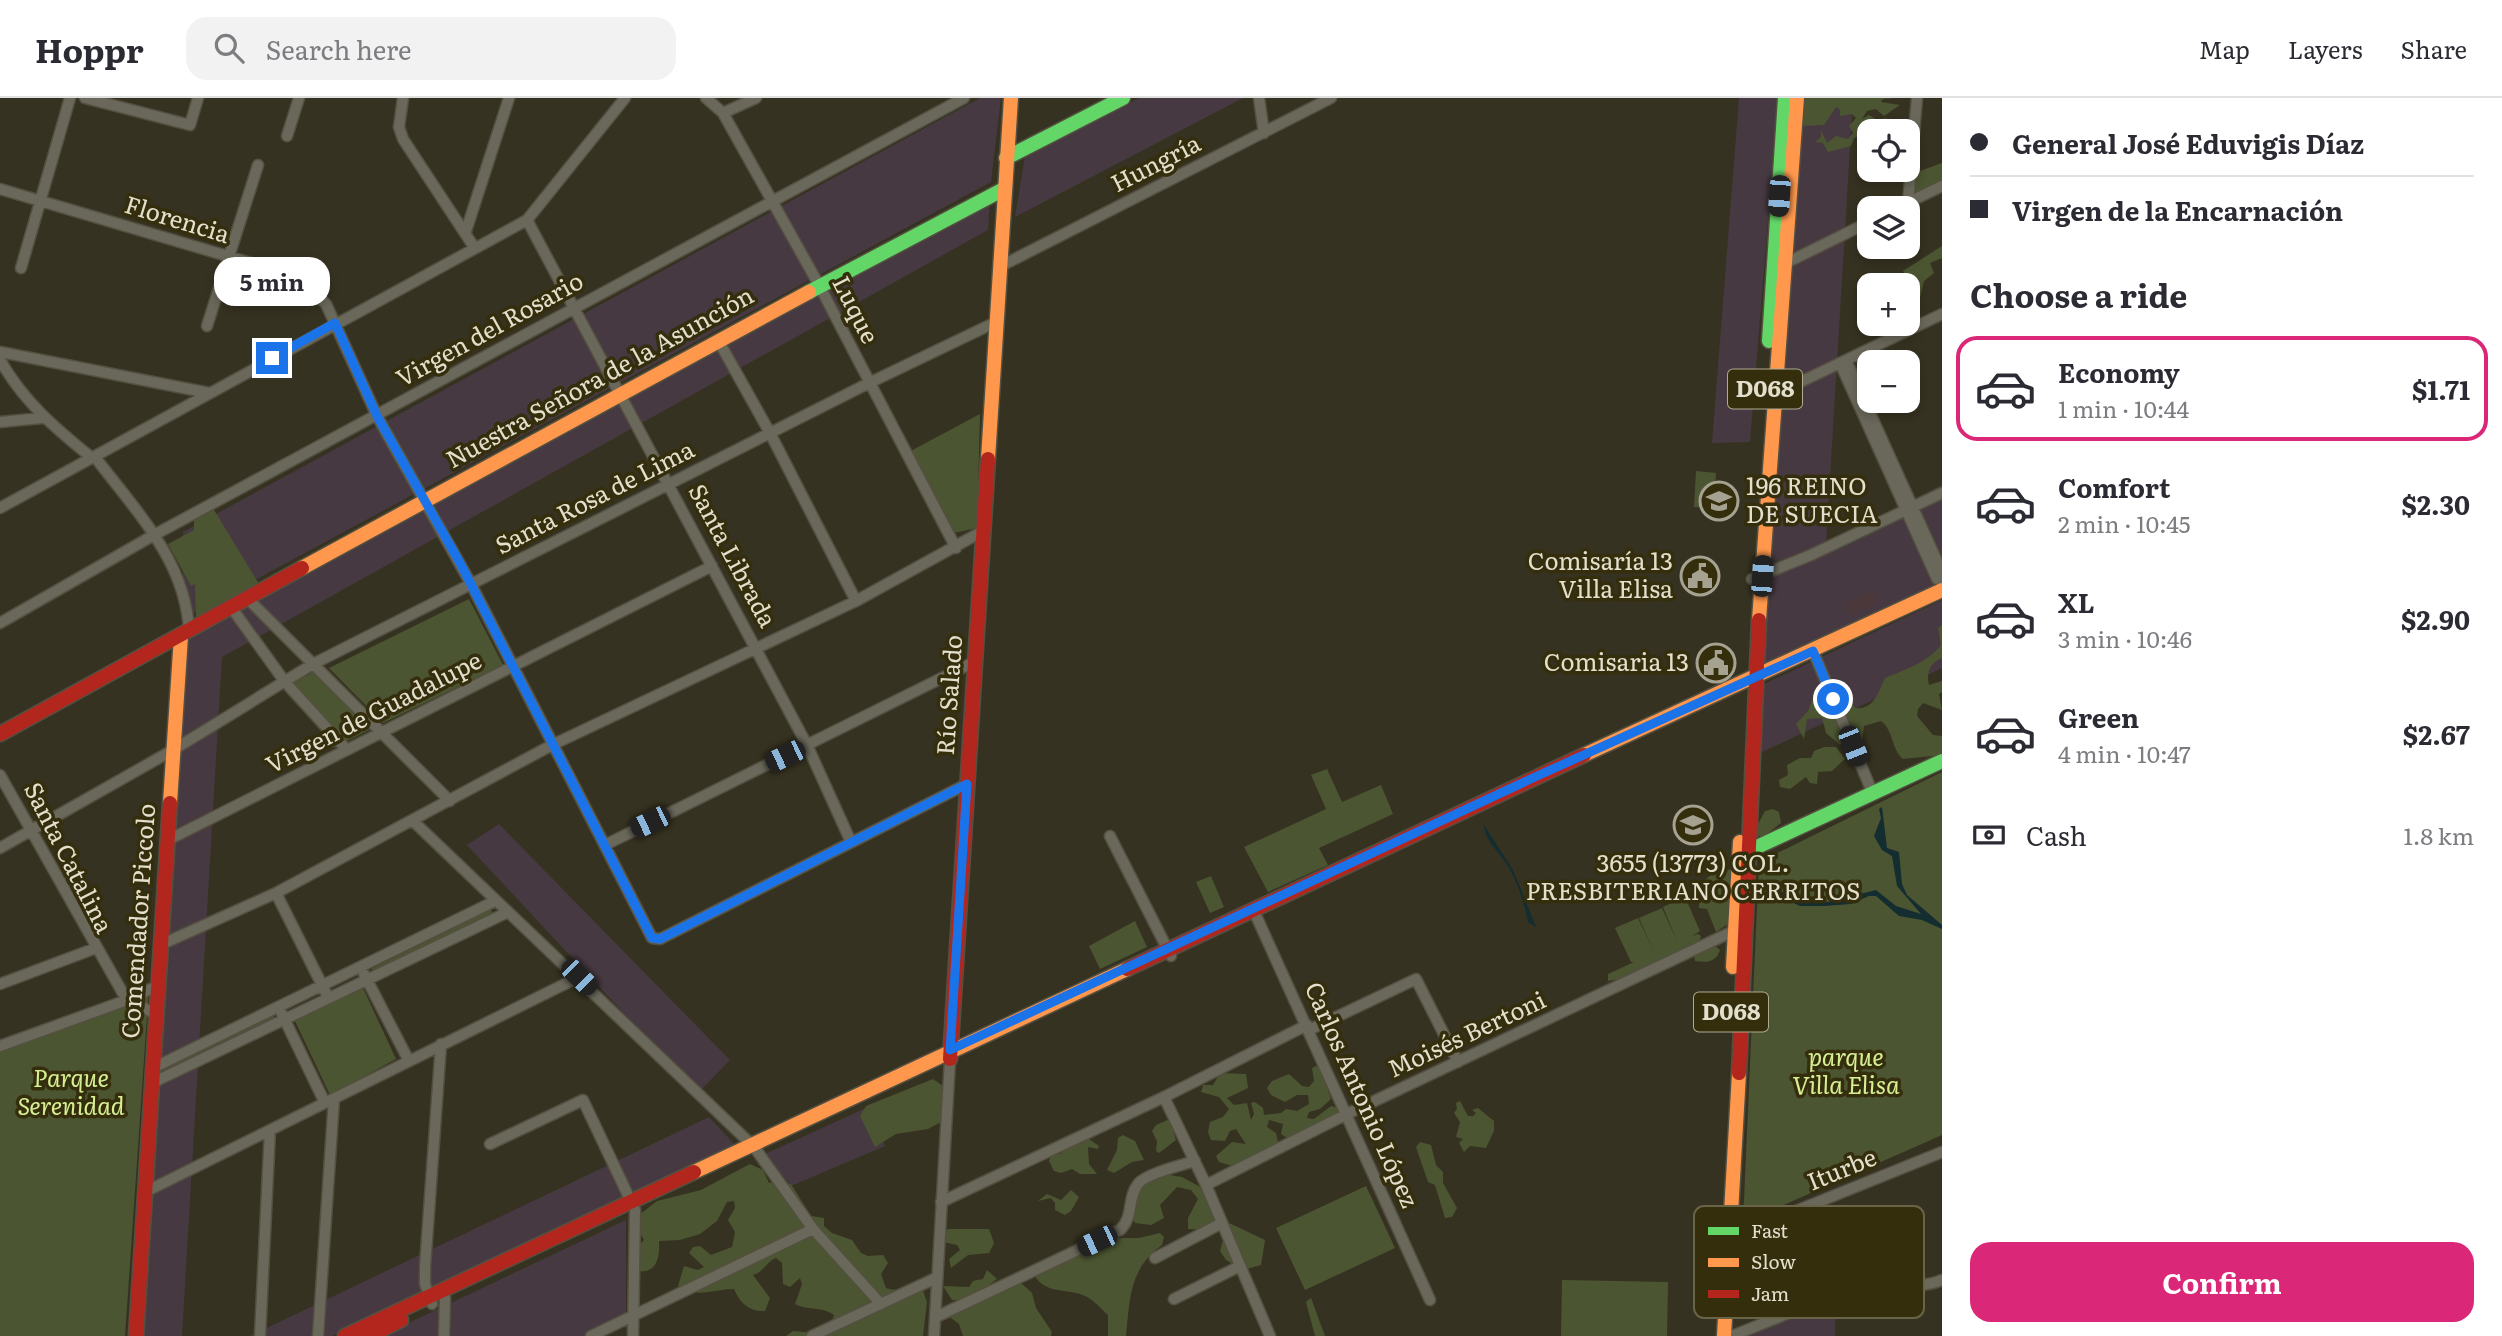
<!DOCTYPE html>
<html lang="en">
<head>
<meta charset="utf-8">
<style>
  :root { --surface:#fff; --page:#f2f2f3; --text:#2b2b33; --muted:#7c7c81; --line:#e1e1e2; --accent:#db2777 }
  body { margin:0; font-family:Literata,serif; background:var(--page); color:var(--text); height:100vh; display:flex; flex-direction:column; font-size:26px; white-space:nowrap }
  * { box-sizing:border-box; margin:0 }
  p { font-size:23px; color:var(--muted) }
  .icon { flex:none; width:38px; height:38px; fill:none; stroke:currentColor; stroke-width:2; stroke-linecap:round; stroke-linejoin:round }
  .map { position:relative; flex:1; overflow:hidden }
  .details { display:flex; flex-direction:column; background:var(--surface); width:560px }
  .details>* { flex:none }
  .guide { display:grid; align-content:center; height:154px; padding:0 28px; background:var(--surface) }
  .buttons { position:absolute; left:1857px; top:21px; display:grid; gap:14px }
  .buttons a { display:grid; place-items:center; width:63px; height:63px; border-radius:14px; background:var(--surface); box-shadow:0 4px 10px #0003; font-size:35px }
  .end { position:absolute; width:32px; height:32px; margin:-16px; border:9px solid #1a73e8; background:#fff; box-shadow:0 0 0 4px #fff }
  .from { border-radius:50% }
  .bubble { position:absolute; height:49px; border-radius:21px; background:var(--surface); box-shadow:0 4px 10px #0003; font-size:23px; font-weight:700; line-height:49px; text-align:center }
  .car { position:absolute; width:21px; height:42px; margin:-21px -10px; border-radius:9px; box-shadow:0 0 5px 2px #0007; background:linear-gradient(#222 24%,#8ab4d8 0 40%,#222 0 76%,#8ab4d8 0 86%,#222 0) }
  .guide b { display:flex; align-items:center; gap:24px; height:66px; font-size:26px }
  .guide b+b { border-top:2px solid var(--line) }
  .guide i { width:18px; height:18px; background:var(--text) }
  ul { padding:0; list-style:none }
  li { display:flex; align-items:center; gap:21px; height:105px; margin:0 14px 10px; padding:0 14px; border:4px solid transparent; border-radius:21px }
  li div { flex:1 }
  li b { display:block; font-size:26px }
  li em { font-style:normal; font-weight:700 }
  li.on { border-color:var(--accent) }
  li>.icon { width:63px; height:63px; stroke-width:1.5 }
  h2 { padding:0 28px; font-size:32px; line-height:84px }
  .pay { display:flex; align-items:center; gap:18px; height:77px; padding:0 28px; font-size:26px }
  .pay p { margin-inline-start:auto }
  .cta { display:flex; gap:14px; margin-top:auto; padding:14px 28px }
  .cta a { flex:1; height:80px; border-radius:21px; background:var(--accent); color:#fff; font-size:28px; font-weight:700; line-height:80px; text-align:center }
  header { display:flex; align-items:center; gap:42px; box-sizing:border-box; height:98px; padding:0 35px; background:var(--surface); border-bottom:2px solid var(--line) }
  header strong { font-size:33px }
  nav { display:flex; gap:38px; margin-inline-start:auto; font-size:24px }
  .search { width:490px; height:63px; background:var(--page); display:flex; align-items:center; gap:18px; box-sizing:border-box; padding:0 24px; border-radius:21px; color:var(--muted); font-size:26px }
  main { display:flex; flex:1; min-height:0 }
  .map>svg:first-child { display:block }
  .commercial { fill:#473941 }
  .medical { fill:#4a383b }
  .green { fill:#4c5531 }
  .water { fill:#132d31 }
  .lines { fill:none; stroke-linecap:round; stroke-linejoin:round }
  .street-casing { stroke:#545041; stroke-width:13 }
  .fast-casing { stroke:#545041; stroke-width:17 }
  .slow-casing { stroke:#545041; stroke-width:17 }
  .jam-casing { stroke:#545041; stroke-width:17 }
  .street { stroke:#6a685a; stroke-width:10 }
  .fast { stroke:#63d668; stroke-width:14 }
  .slow { stroke:#ff974d; stroke-width:14 }
  .jam { stroke:#b3261e; stroke-width:14 }
  .route { stroke:#1a73e8; stroke-width:9 }
  .labels { text-anchor:middle; stroke-width:7; stroke-linejoin:round; paint-order:stroke }
  .shield { fill:#352e0d; stroke:#afaa93; stroke-width:2 }
  .shield-label { font-size:23px; font-weight:bold; fill:#e3dfcd }
  .street-label { font-size:24px; fill:#e3dfcd; stroke:#352e0d }
  .poi-label { font-size:24px; fill:#e3dfcd; stroke:#352e0d; text-anchor:end }
  .park-label { font-size:24px; font-style:italic; fill:#d6ef93; stroke:#352e0d }
  .key { fill:#352e0d; stroke:#696347; stroke-width:2 }
  .key-label { font-size:19px; fill:#e3dfcd }
</style>
</head>
<body>
<header>
<strong>Hoppr</strong>
<div class="search"><svg class="icon" aria-label="search" viewBox="0 0 24 24"><circle cx="10" cy="10" r="6"/><path d="M15 15l6 6"/></svg>Search here</div>
<nav><a>Map</a><a>Layers</a><a>Share</a></nav>
</header>
<main>
<div class="map">
<svg width="1942" height="1238" viewBox="0 0 1942 1238">
  <rect width="100%" height="100%" fill="#363221"/>
  <path class="commercial" d="M980,0H1001L991,84L183,521V434Z
    M1139,0H1243L1015,119L1025,58Z
    M1739,0H1778L1750,344L1712,345Z
    M1803,0H1853L1826,446L1942,387V484L1759,569L1763,479L1783,308Z
    M990,97L988,132L222,559L182,1238H137L181,545Z
    M1942,502V570L1760,655L1762,587Z
    M499,726L730,962L698,995L467,747Z
    M868,1009L885,1048L791,1088L765,1056Z
    M709,1019L736,1048L332,1238H250Z
    M626,1122V1219L585,1238H381Z
    M1835,1194V1238H1741Z"/>
  <path class="medical" d="M1874,492L1880,503L1849,518L1844,506Z"/>
  <path class="green" d="M1794,0H1894L1883,1L1881,4L1900,7L1884,18L1876,11L1867,13L1862,21L1869,17L1877,22L1886,20L1884,30L1854,40L1851,48L1828,54L1823,45L1815,44L1821,39V32L1827,45L1836,38L1848,41L1853,35L1849,28L1856,20L1852,16L1840,18V12L1836,9L1824,27L1802,28Z
    M1942,65V95L1919,101L1907,95L1909,77Z
    M1942,148V160L1930,165L1934,175L1924,183L1919,204L1908,198V187H1903L1907,180L1903,173Z
    M980,316L977,430L949,436L905,356Z
    M1696,373L1716,375L1714,410L1694,409Z
    M214,412L259,486L196,522L195,486L191,488L168,446L194,432V421Z
    M469,501L503,567L383,625L329,570Z
    M1942,527V560C1930,564 1926,575 1929,587L1942,583V594L1939,596L1942,612L1923,605L1918,611L1917,618L1933,637L1942,638V657L1903,661C1891,651 1894,633 1881,623L1864,628L1862,644L1858,650L1834,607V589L1841,584L1855,610C1874,612 1878,595 1885,580C1905,572 1928,564 1941,547L1938,530Z
    M315,573L369,632L333,650L291,586Z
    M1816,592L1823,595L1845,642L1840,647L1826,635L1822,620L1807,621L1804,641L1796,626L1808,613Z
    M1824,649H1836L1845,661L1832,673L1818,674L1817,686L1810,685L1806,679L1790,691L1780,689L1779,682L1788,677L1787,667L1800,660H1811L1814,653Z
    M1327,671L1342,704L1381,687L1393,716L1319,750L1328,767L1268,794L1244,749L1326,711L1311,677Z
    M1942,674V1037L1743,1125L1759,764Z
    M1773,711L1779,714L1781,725L1764,738H1757L1755,732L1765,713Z
    M1726,771L1733,773L1731,824L1716,834L1707,811L1699,810V798L1705,794L1704,783L1715,773Z
    M1211,778L1224,809L1210,815L1196,784Z
    M1685,799L1700,833L1692,838L1698,836L1701,838L1699,844L1714,847L1720,852C1716,864 1707,865 1695,863L1693,853H1686L1645,868L1630,879L1608,883V876L1634,864H1631L1615,830L1638,820L1654,854L1639,820L1662,810L1677,843L1663,809Z
    M491,811L492,815L374,873L371,871Z
    M1135,823L1147,849L1100,871L1089,848Z
    M149,889L125,1238H0V945Z
    M363,890L396,961L330,997L295,923Z
    M273,917L275,921L164,974V970Z
    M1316,968L1320,969L1331,1001L1320,1011L1309,1014L1307,1020L1314,1021L1331,1008L1338,1010L1337,1018L1287,1040L1281,1036L1283,1026L1269,1022L1267,1029L1276,1035L1278,1045L1232,1068L1219,1064L1216,1058L1232,1044L1246,1046L1236,1031L1230,1033L1225,1043L1211,1042L1208,1034L1210,1024L1223,1019L1229,1011L1219,999L1201,994L1203,987H1213L1220,975L1246,976L1248,990L1227,1000L1234,1007L1247,1005L1251,1022L1254,1016L1251,1005L1255,1004L1263,1010L1264,1017L1281,1015L1286,1011L1297,1013L1309,1006L1308,997H1297L1285,1004L1271,997L1267,990L1272,983L1289,976L1302,988L1309,989L1314,983L1312,970Z
    M933,981L943,988L941,1024L928,1031L896,1036L875,1049L860,1018L866,1008Z
    M1460,1003L1468,1018H1473L1476,1015L1472,1012L1478,1010L1494,1023V1033L1486,1050L1470,1048L1464,1054L1459,1045L1463,1041L1456,1039L1460,1024L1454,1015L1457,1011L1456,1005Z
    M1170,1021L1176,1042L1159,1055L1156,1053L1157,1043L1152,1033L1156,1027Z
    M1123,1037L1135,1043L1144,1062L1132,1064L1114,1075L1107,1072L1117,1052L1118,1040Z
    M1086,1039L1099,1048L1098,1051L1088,1049L1089,1066L1097,1076H1080L1072,1071L1061,1075L1054,1073L1049,1063L1051,1057L1059,1056Z
    M1420,1044L1431,1047L1436,1067L1443,1074V1085L1457,1110L1452,1119L1445,1120L1435,1087L1428,1084L1416,1049Z
    M750,1066L763,1072L769,1085L776,1083L791,1086L811,1118L824,1120V1128L832,1135L852,1142L861,1155L868,1158L883,1157L888,1165L881,1176L886,1190C896,1194 910,1189 922,1190L927,1204L923,1238H786L793,1233L815,1235L818,1228L832,1223L834,1217C822,1208 808,1213 795,1206L802,1186L800,1180L790,1189L783,1186L782,1165L776,1160C766,1164 764,1174 753,1177L770,1200L765,1213C749,1214 740,1205 734,1191C715,1191 695,1201 678,1188L684,1168L698,1172L704,1169L689,1155L693,1149L700,1148L711,1157L732,1149L735,1134L728,1122L735,1110L734,1103L727,1104L717,1123L700,1136L680,1142L659,1143C660,1161 656,1178 634,1172L639,1147L644,1142L637,1130L639,1117L657,1103L701,1092Z
    M1164,1076L1182,1079L1213,1096L1229,1125L1265,1142L1261,1167L1243,1172L1226,1162L1220,1153L1225,1135L1221,1129L1208,1132L1188,1131V1120L1198,1101L1191,1092L1177,1089L1160,1107L1164,1120L1151,1127L1135,1125L1131,1115L1133,1092Z
    M1366,1088L1395,1150L1305,1192L1276,1130Z
    M1071,1092L1079,1099L1071,1113L1065,1117L1055,1112V1105L1051,1100L1038,1103L1047,1096L1061,1102Z
    M949,1131H989L994,1145L989,1155L968,1157L951,1170L949,1161L960,1152L957,1147L943,1144L939,1135Z
    M1160,1135L1164,1139L1162,1147C1129,1171 1130,1200 1126,1238H1108V1217C1101,1211 1094,1202 1085,1198C1065,1189 1042,1198 1032,1172L1037,1165L1059,1160L1104,1140H1139Z
    M987,1172L997,1181L983,1191L959,1202H952L943,1188L969,1189L973,1183L983,1181Z
    M1562,1182L1668,1184L1667,1238H1561Z
    M1019,1183L1032,1195L1036,1210L1052,1234L1051,1238H963L959,1226L947,1217Z
    M1311,1200L1325,1238H1315L1306,1204Z"/>
  <path class="water" d="M1882,709L1887,750L1899,754L1902,786L1907,797L1942,827V831L1922,822L1899,818L1876,798H1869L1851,806L1824,808H1800L1781,799L1763,801L1768,795L1780,793L1800,802L1827,804L1876,792L1896,808L1921,816L1897,788L1892,758L1882,752L1874,738L1881,720L1879,711Z
    M1484,727L1513,772L1536,829L1528,824C1525,806 1518,786 1509,770C1502,756 1484,743 1484,727Z"/>
  <g class="lines">
    <defs>
      <path id="street" d="M85,0L190,27L198,0
        M403,0L399,29L403,41L474,149
        M706,0L723,15L819,187L956,450
        M1259,0L1264,35
        M723,15L756,0
        M287,38L299,0
        M0,91L278,173L307,187L326,206L377,318L471,486L652,840L660,841L967,686
        M1908,105L1917,0
        M1897,110L1942,88
        M527,122L807,647L851,744
        M466,133L509,0
        M1782,167L1869,124
        M999,169L1331,0
        M21,170L70,0
        M207,228L258,67
        M718,242L770,335L856,503
        M0,254L209,295
        M0,262C24,304 55,330 92,360
        M1846,262L1942,474
        M1840,265L1937,481L1942,484
        M1765,301L1942,216
        M0,324L42,320
        M95,359C135,412 186,463 189,533
        M0,410L527,122L625,0
        M1752,481L1811,457L1942,395
        M247,500L450,703
        M231,509L285,584L347,652
        M0,525L154,437L964,0
        M1813,553L1873,696
        M0,677L125,899L155,916
        M413,723L751,1046
        M1110,738L1171,858
        M168,742L712,468
        M605,747L974,564
        M0,750L173,652L313,566L869,285L996,224
        M276,795L326,895
        M1253,811L1430,1202
        M160,847L276,795L552,647L856,503L983,433
        M364,876L409,963
        M0,886L96,850
        M282,916L325,1005
        M1309,932L1416,881L1458,964
        M0,948L127,902L157,888
        M153,970L495,803
        M152,985L506,815
        M1164,999L1206,1087L1270,1238
        M490,1046L583,1002L635,1112L633,1238
        M757,1053L813,1131L881,1206
        M1206,1087L1347,1016L1740,830
        M145,1094L579,879
        M941,1104L1164,999L1307,927
        M1719,1144L1942,1054
        M1155,1160L1222,1125
        M1174,1201L1240,1168
        M432,1206L425,1186V1169L441,946
        M936,1219L1120,1132C1134,1119 1127,1100 1138,1086C1145,1076 1182,1067 1195,1063
        M260,1238L270,1032
        M318,1238L334,1001
        M444,1238L445,1200
        M591,1238L813,1131
        M812,1238L936,1180
        M934,1238L950,962
        M1732,1238L1871,1182C1902,1177 1910,1195 1942,1182"/>
      <path id="fast" d="M1006,60L1123,0
        M809,194L1004,91
        M1769,243L1785,0
        M1744,755L1942,663"/>
      <path id="slow" d="M988,361L1011,0
        M302,470L809,194
        M1759,522L1797,0
        M1584,657L1942,492
        M170,705L181,538
        M1733,869L1740,744
        M694,1074L1127,871
        M1724,1238L1739,975"/>
      <path id="jam" d="M0,636L302,470
        M1127,871L1584,657
        M950,961L988,361
        M1739,975L1759,522
        M136,1238L170,705
        M345,1238L694,1074
        M369,1238L401,1222"/>
    </defs>
    <use href="#street" class="street-casing"/>
    <use href="#fast" class="fast-casing"/>
    <use href="#slow" class="slow-casing"/>
    <use href="#jam" class="jam-casing"/>
    <use href="#street" class="street"/>
    <use href="#fast" class="fast"/>
    <use href="#slow" class="slow"/>
    <use href="#jam" class="jam"/>
  </g>
  <g class="lines">
    <path class="route" d="M272,260L335,225L377,318L460,465L652,840L660,841L967,686L950,952L1535,679L1813,553L1833,601"/>
  </g>
  <defs>
    <symbol id="school-ring" viewBox="-11 -11 22 22"><circle r="9.5" fill="#352e0d" stroke="#a6a291" stroke-width="1.5"/><path d="M0-5L7-2L0 1L-7-2ZM-4 1L0 2.5L4 1V4Q0 6-4 4Z" fill="#a6a291"/></symbol>
    <symbol id="civic-ring" viewBox="-11 -11 22 22"><circle r="9.5" fill="#352e0d" stroke="#a6a291" stroke-width="1.5"/><path d="M-.6-6.5H3V-4.5H.6V-3L4-1V1h2V6H-6V1h2V-1L-.6-3ZM-1.2 2.5V6h2.4V2.5Z" fill="#a6a291"/></symbol>
  </defs>
  <g fill-rule="evenodd">
    <use href="#school-ring" x="1697" y="381" width="44" height="44"/>
    <use href="#civic-ring" x="1678" y="456" width="44" height="44"/>
    <use href="#civic-ring" x="1694" y="543" width="44" height="44"/>
    <use href="#school-ring" x="1671" y="705" width="44" height="44"/>
  </g>
  <g class="labels">
    <g class="shield">
      <rect x="1728" y="271.5" width="74" height="39" rx="5"/>
      <rect x="1694" y="894.5" width="74" height="39" rx="5"/>
    </g>
    <g class="shield-label">
      <text x="1765" y="299">D068</text>
      <text x="1731" y="922">D068</text>
    </g>
    <g class="street-label">
      <text transform="translate(1156 66) rotate(-27)" y="8">Hungría</text>
      <text transform="translate(177 122) rotate(17)" y="8">Florencia</text>
      <text transform="translate(855 212) rotate(63)" y="8">Luque</text>
      <text transform="translate(490 232) rotate(-29)" y="8">Virgen del Rosario</text>
      <text transform="translate(600 280) rotate(-29)" y="8">Nuestra Señora de la Asunción</text>
      <text transform="translate(595 400) rotate(-27)" y="8">Santa Rosa de Lima</text>
      <text transform="translate(732 458) rotate(62)" y="8">Santa Librada</text>
      <text transform="translate(950 597) rotate(-86)" y="8">Río Salado</text>
      <text transform="translate(374 615) rotate(-27)" y="8">Virgen de Guadalupe</text>
      <text transform="translate(68 760) rotate(63)" y="8">Santa Catalina</text>
      <text transform="translate(139 823) rotate(-86)" y="8">Comendador Piccolo</text>
      <text transform="translate(1467 937) rotate(-25)" y="8">Moisés Bertoni</text>
      <text transform="translate(1361 997) rotate(66)" y="8">Carlos Antonio López</text>
      <text transform="translate(1842 1072) rotate(-22)" y="8">Iturbe</text>
    </g>
    <g class="poi-label">
      <text x="1746" y="397" text-anchor="start">196 REINO<tspan x="1746" dy="28">DE SUECIA</tspan></text>
      <text x="1673" y="472">Comisaría 13<tspan x="1673" dy="28">Villa Elisa</tspan></text>
      <text x="1689" y="573">Comisaria 13</text>
      <text x="1693" y="774" text-anchor="middle">3655 (13773) COL.<tspan x="1693" dy="28">PRESBITERIANO CERRITOS</tspan></text>
    </g>
    <g class="park-label">
      <text x="1846" y="968">parque<tspan x="1846" dy="28">Villa Elisa</tspan></text>
      <text x="71" y="989">Parque<tspan x="71" dy="28">Serenidad</tspan></text>
    </g>
  </g>
  <rect x="1694" y="1108" width="230" height="112" rx="10" class="key"/>
  <rect x="1708" y="1129" width="31" height="8" fill="#63d668"/>
  <rect x="1708" y="1160" width="31" height="9" fill="#ff974d"/>
  <rect x="1708" y="1192" width="31" height="8" fill="#b3261e"/>
  <g class="key-label">
    <text x="1751" y="1140">Fast</text>
    <text x="1751" y="1171">Slow</text>
    <text x="1751" y="1203">Jam</text>
  </g>
</svg>
<div class="buttons">
<a><svg class="icon" aria-label="locate" viewBox="0 0 24 24"><circle cx="12" cy="12" r="6"/><path d="M12 2v4M12 18v4M2 12h4M18 12h4"/></svg></a>
<a><svg class="icon" aria-label="layers" viewBox="0 0 24 24"><path d="M12 4l9 5-9 5-9-5zM3 14l9 5 9-5"/></svg></a>
<a>+</a>
<a>−</a>
</div>
<i class="end from" style="left:1833px;top:601px"></i>
<i class="end" style="left:272px;top:260px"></i>
<div class="bubble" style="left:214px;top:159px;width:116px">5 min</div>
<i class="car" style="left:1779px;top:98px;rotate:184deg"></i>
<i class="car" style="left:1762px;top:478px;rotate:4deg"></i>
<i class="car" style="left:1853px;top:648px;rotate:158deg"></i>
<i class="car" style="left:785px;top:658px;rotate:244deg"></i>
<i class="car" style="left:650px;top:724px;rotate:244deg"></i>
<i class="car" style="left:579px;top:879px;rotate:135deg"></i>
<i class="car" style="left:1097px;top:1143px;rotate:245deg"></i>
</div>
<section class="details">
<div class="guide">
<b><i class="from"></i>General José Eduvigis Díaz</b>
<b><i></i>Virgen de la Encarnación</b>
</div>
<h2>Choose a ride</h2>
<ul>
<li class="on"><svg class="icon" aria-label="car" viewBox="0 0 24 24"><path d="M5 17H2v-5l4-1 3-4h7l3 4 3 1v5h-3M9 17h6M6 11h13"/><circle cx="7" cy="17" r="2"/><circle cx="17" cy="17" r="2"/></svg><div><b>Economy</b><p>1 min · 10:44</p></div><em>$1.71</em></li>
<li><svg class="icon" aria-label="car" viewBox="0 0 24 24"><path d="M5 17H2v-5l4-1 3-4h7l3 4 3 1v5h-3M9 17h6M6 11h13"/><circle cx="7" cy="17" r="2"/><circle cx="17" cy="17" r="2"/></svg><div><b>Comfort</b><p>2 min · 10:45</p></div><em>$2.30</em></li>
<li><svg class="icon" aria-label="car" viewBox="0 0 24 24"><path d="M5 17H2v-5l4-1 3-4h7l3 4 3 1v5h-3M9 17h6M6 11h13"/><circle cx="7" cy="17" r="2"/><circle cx="17" cy="17" r="2"/></svg><div><b>XL</b><p>3 min · 10:46</p></div><em>$2.90</em></li>
<li><svg class="icon" aria-label="car" viewBox="0 0 24 24"><path d="M5 17H2v-5l4-1 3-4h7l3 4 3 1v5h-3M9 17h6M6 11h13"/><circle cx="7" cy="17" r="2"/><circle cx="17" cy="17" r="2"/></svg><div><b>Green</b><p>4 min · 10:47</p></div><em>$2.67</em></li>
</ul>
<div class="pay"><svg class="icon" aria-label="cash" viewBox="0 0 24 24"><path d="M3 7h18v10H3z"/><circle cx="12" cy="12" r="2"/></svg>Cash<p>1.8 km</p></div>
<div class="cta"><a>Confirm</a></div>
</section>
</main>
</body>
</html>
